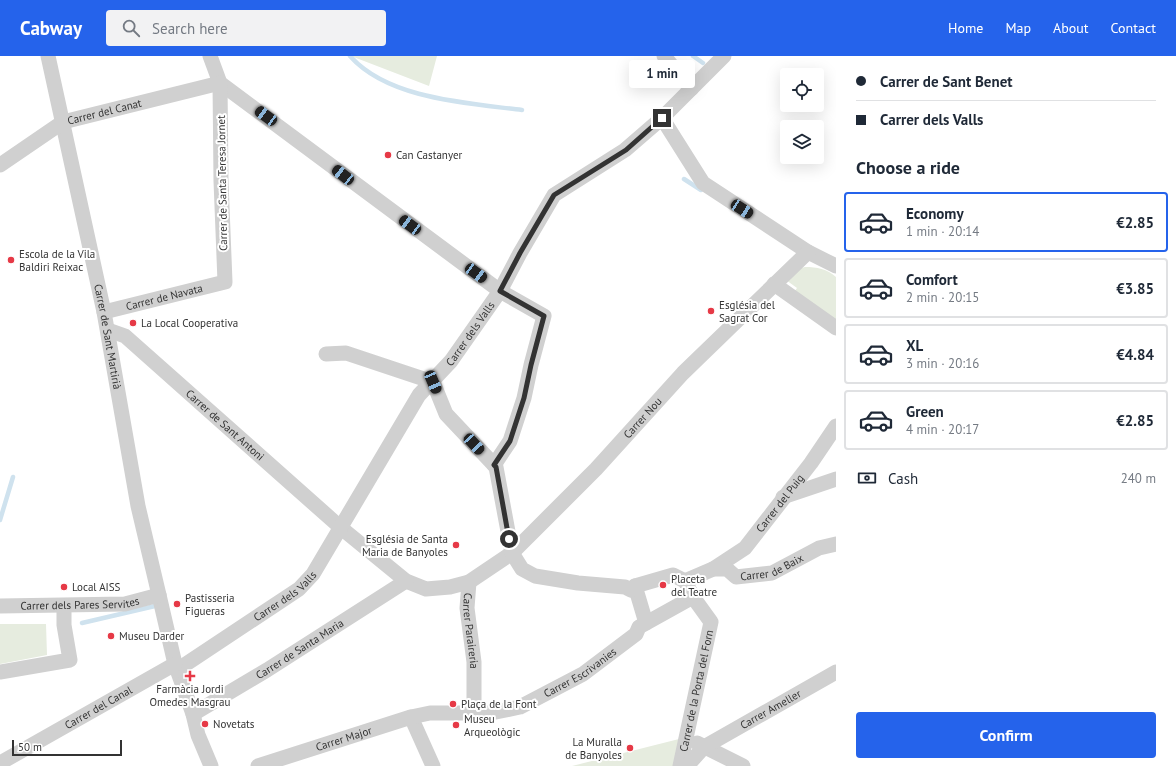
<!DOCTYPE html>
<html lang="en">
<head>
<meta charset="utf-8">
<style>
  :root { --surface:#fff; --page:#f2f2f3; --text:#1f2937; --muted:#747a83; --line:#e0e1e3; --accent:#2563eb }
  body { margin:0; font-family:"PT Sans",sans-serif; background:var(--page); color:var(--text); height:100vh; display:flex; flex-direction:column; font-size:15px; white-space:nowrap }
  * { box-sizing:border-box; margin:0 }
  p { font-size:13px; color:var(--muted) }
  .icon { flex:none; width:22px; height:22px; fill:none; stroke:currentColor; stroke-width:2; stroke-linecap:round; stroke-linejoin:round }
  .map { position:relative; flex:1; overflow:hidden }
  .drawer { display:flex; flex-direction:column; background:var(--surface); width:340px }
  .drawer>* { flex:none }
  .hud { display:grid; align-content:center; height:88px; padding:0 20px; background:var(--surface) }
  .controls { position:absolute; left:780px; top:12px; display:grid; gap:8px }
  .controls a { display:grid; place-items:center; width:44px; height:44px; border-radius:4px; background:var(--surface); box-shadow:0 4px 16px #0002; font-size:20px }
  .scale { position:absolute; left:12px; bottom:10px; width:110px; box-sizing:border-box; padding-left:4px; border:2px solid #333; border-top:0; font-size:11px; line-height:14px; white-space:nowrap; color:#333; -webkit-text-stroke:3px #fff; paint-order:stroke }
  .end { position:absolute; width:18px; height:18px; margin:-9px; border:5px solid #333; background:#fff; box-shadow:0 0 0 2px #fff }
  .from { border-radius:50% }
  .bubble { position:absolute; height:28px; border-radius:4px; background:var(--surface); box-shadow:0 4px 16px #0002; font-size:13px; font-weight:700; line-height:28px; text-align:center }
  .car { position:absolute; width:12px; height:24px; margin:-12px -6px; border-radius:5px; box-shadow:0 0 3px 1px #0007; background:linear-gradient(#222 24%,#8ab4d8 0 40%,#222 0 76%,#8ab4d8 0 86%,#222 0) }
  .hud b { display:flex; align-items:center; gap:14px; height:38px; font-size:15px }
  .hud b+b { border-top:1px solid var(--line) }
  .hud i { width:10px; height:10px; background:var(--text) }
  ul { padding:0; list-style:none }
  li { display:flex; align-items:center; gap:12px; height:60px; margin:0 8px 6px; padding:0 12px; border:2px solid var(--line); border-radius:4px }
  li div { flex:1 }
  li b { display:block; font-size:15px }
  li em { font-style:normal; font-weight:700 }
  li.selected { border-color:var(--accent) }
  li>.icon { width:36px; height:36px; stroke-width:1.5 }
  h2 { padding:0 20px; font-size:18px; line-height:48px }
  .pay { display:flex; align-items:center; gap:10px; height:44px; padding:0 20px; font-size:15px }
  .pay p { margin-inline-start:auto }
  .button { display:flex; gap:8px; margin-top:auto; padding:8px 20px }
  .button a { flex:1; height:46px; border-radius:4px; background:var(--accent); color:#fff; font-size:16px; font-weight:700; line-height:46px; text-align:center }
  header { display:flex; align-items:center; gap:24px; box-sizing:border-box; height:56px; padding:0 20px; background:var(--accent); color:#fff }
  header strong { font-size:19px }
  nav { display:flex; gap:22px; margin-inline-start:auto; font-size:14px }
  .search { width:280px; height:36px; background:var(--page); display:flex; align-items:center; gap:10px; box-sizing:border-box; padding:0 14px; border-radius:4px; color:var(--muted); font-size:15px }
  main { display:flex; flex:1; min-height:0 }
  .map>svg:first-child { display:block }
  .green { fill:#e6ecdf }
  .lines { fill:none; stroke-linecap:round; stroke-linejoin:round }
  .stream { stroke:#cfe2ee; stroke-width:4.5 }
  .street { stroke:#d0d0d0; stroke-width:15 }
  .route { stroke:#333; stroke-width:5 }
  .poi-dot { fill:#e63946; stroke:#fff; stroke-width:1.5 }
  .labels { text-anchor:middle; stroke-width:4; stroke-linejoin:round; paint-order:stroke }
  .street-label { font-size:11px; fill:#333; stroke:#fff }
  .poi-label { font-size:11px; fill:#333; stroke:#fff; text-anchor:start }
</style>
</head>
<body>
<header>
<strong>Cabway</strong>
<div class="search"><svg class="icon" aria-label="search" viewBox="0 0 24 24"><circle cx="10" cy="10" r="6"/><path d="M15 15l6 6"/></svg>Search here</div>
<nav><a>Home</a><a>Map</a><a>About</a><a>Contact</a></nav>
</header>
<main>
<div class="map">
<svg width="836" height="710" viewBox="0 0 836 710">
  <rect width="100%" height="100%" fill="#fff"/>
  <path class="green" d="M351,0H437L429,30Z
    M805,211C817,211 827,213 836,221V276L788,244L797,232L786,224L795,214Z
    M0,568H46L47,599L0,608Z
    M679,683L675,710H570H572Z"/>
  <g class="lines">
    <path class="stream" d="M350,0C388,43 467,47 522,54
      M693,0L703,7
      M684,123L701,134
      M0,464L13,421
      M82,567L155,550"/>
    <g class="street">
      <path id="s1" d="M48,0L104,256L138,450L159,539L175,608L193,658L198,679L211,710"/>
      <path d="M210,0L220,27L500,235L544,260L531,309L524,342L510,385L494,409"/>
      <path d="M664,0L691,33"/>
      <path d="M662,62L703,127L808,196L836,210"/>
      <path id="s2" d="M0,109L63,66L220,27"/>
      <path d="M774,228L836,272"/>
      <path id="s3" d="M104,256L225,226L221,125L220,27"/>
      <path id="s4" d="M108,274L125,280L340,471L406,525L426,533L450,531L469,526L512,497L596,413L683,317L808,196"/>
      <path d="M783,441L836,423"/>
      <path id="s5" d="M713,513L745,492L811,407L836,370"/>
      <path id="s6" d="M685,525L713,513H727L736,521L772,517L819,492L836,488"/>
      <path id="s7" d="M469,526L467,552L474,606V658"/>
      <path d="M635,530L646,567"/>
      <path id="s8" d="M0,550L125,548L159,539"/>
      <path id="s9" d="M177,614L299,533L313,518L419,339L451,305L500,235L520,197L554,139L625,94L662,62L724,0"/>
      <path d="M0,616L70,604L64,569V550"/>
      <path id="s10" d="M193,658L267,614L406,525"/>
      <path d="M411,661L433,710"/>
      <path d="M697,687L743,710"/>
      <path id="s11" d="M0,707L175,608"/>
      <path id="s12" d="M258,710L411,661L430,657H491L520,651L583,618L636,578L639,571L693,541L685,525L673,519L635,530L631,534L625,531L578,527L535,520L522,513L512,497L496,411L446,358L433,326L346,297L326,298"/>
      <path id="s13" d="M680,710L711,566L693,541"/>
      <path id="s14" d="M687,710L704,691L836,616"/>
    </g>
  </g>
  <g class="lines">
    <path class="route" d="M509,483L496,411L494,409L510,385L524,342L531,309L544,260L500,235L520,197L554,139L626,94L662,62"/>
  </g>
  <g class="poi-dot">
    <circle cx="388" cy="99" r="4"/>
    <circle cx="11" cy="204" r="4"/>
    <circle cx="711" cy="255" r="4"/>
    <circle cx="133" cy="267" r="4"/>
    <circle cx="456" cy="489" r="4"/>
    <circle cx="663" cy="529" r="4"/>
    <circle cx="64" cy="531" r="4"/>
    <circle cx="177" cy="548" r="4"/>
    <circle cx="111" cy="580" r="4"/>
    <path d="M188 614h4v4h4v4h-4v4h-4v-4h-4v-4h4z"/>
    <circle cx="453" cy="648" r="4"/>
    <circle cx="205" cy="668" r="4"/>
    <circle cx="456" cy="669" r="4"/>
    <circle cx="630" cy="692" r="4"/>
  </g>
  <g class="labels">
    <g class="street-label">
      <text dy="4" stroke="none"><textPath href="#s2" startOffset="119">Carrer del Canat</textPath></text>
      <text transform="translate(222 127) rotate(-91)" y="4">Carrer de Santa Teresa Jornet</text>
      <text dy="4" stroke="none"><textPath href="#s3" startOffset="62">Carrer de Navata</textPath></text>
      <text dy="4" stroke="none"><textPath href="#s9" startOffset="455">Carrer dels Valls</textPath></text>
      <text dy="4" stroke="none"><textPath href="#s1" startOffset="287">Carrer de Sant Martirià</textPath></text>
      <text dy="4" stroke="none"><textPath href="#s4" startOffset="696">Carrer Nou</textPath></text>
      <text dy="4" stroke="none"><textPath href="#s4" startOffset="152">Carrer de Sant Antoni</textPath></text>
      <text dy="4" stroke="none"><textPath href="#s5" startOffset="95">Carrer del Puig</textPath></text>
      <text dy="4" stroke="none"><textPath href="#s6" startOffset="94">Carrer de Baix</textPath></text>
      <text dy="4" stroke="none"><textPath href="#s9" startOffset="131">Carrer dels Valls</textPath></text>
      <text dy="4" stroke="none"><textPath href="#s8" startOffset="80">Carrer dels Pares Servites</textPath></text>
      <text dy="4" stroke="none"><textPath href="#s7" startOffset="49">Carrer Paraireria</textPath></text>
      <text dy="4" stroke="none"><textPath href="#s10" startOffset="125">Carrer de Santa Maria</textPath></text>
      <text dy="4" stroke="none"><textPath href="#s12" startOffset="340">Carrer Escrivanies</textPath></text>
      <text dy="4" stroke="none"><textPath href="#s13" startOffset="77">Carrer de la Porta del Forn</textPath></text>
      <text dy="4" stroke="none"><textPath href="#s11" startOffset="113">Carrer del Canal</textPath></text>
      <text dy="4" stroke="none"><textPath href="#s14" startOffset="102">Carrer Ameller</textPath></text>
      <text dy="4" stroke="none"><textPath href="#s12" startOffset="90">Carrer Major</textPath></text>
    </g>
    <g class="poi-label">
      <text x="396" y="103">Can Castanyer</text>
      <text x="19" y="202">Escola de la Vila<tspan x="19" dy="13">Baldiri Reixac</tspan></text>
      <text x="719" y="253">Església del<tspan x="719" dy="13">Sagrat Cor</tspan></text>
      <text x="141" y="271">La Local Cooperativa</text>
      <text x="448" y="487" text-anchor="end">Església de Santa<tspan x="448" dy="13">Maria de Banyoles</tspan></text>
      <text x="671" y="527">Placeta<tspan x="671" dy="13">del Teatre</tspan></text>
      <text x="72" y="535">Local AISS</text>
      <text x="185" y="546">Pastisseria<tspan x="185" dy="13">Figueras</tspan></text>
      <text x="119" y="584">Museu Darder</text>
      <text x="190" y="637" text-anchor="middle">Farmàcia Jordi<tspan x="190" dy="13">Omedes Masgrau</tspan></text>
      <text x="461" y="652">Plaça de la Font</text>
      <text x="464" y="667">Museu<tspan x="464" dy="13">Arqueològic</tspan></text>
      <text x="213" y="672">Novetats</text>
      <text x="622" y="690" text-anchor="end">La Muralla<tspan x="622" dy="13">de Banyoles</tspan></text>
    </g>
  </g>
</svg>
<div class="controls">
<a><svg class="icon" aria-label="locate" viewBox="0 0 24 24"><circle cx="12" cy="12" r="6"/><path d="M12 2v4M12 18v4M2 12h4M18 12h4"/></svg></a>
<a><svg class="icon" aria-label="layers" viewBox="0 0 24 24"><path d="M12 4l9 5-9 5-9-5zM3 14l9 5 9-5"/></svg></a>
</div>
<div class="scale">50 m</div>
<i class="end from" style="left:509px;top:483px"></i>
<i class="end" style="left:662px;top:62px"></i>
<div class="bubble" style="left:629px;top:4px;width:66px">1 min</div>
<i class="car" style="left:266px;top:60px;rotate:306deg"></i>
<i class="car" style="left:343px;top:119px;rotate:308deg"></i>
<i class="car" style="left:742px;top:153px;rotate:123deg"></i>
<i class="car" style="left:410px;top:169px;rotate:306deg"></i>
<i class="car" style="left:476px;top:217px;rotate:126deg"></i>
<i class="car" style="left:433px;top:326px;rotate:157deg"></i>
<i class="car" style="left:474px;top:388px;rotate:137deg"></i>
</div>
<section class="drawer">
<div class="hud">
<b><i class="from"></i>Carrer de Sant Benet</b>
<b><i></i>Carrer dels Valls</b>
</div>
<h2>Choose a ride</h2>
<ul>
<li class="selected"><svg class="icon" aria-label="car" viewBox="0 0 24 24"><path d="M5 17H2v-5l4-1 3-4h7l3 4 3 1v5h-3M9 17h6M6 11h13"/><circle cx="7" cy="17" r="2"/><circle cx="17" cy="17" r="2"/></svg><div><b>Economy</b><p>1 min · 20:14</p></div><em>€2.85</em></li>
<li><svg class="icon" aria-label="car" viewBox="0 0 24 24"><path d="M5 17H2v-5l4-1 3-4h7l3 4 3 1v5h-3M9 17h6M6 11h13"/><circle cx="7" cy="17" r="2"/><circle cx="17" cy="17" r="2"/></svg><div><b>Comfort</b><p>2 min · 20:15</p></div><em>€3.85</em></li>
<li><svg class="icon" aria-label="car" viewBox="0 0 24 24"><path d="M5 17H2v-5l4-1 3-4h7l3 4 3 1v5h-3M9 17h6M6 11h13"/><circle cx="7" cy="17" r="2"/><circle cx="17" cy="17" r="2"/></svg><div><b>XL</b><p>3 min · 20:16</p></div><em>€4.84</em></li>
<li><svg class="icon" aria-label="car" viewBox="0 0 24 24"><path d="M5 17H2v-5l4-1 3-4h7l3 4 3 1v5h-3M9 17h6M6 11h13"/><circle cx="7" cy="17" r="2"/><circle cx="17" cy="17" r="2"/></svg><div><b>Green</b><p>4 min · 20:17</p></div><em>€2.85</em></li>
</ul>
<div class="pay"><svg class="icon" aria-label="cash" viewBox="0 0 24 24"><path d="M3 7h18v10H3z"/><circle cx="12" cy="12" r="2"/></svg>Cash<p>240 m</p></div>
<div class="button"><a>Confirm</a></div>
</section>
</main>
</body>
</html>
